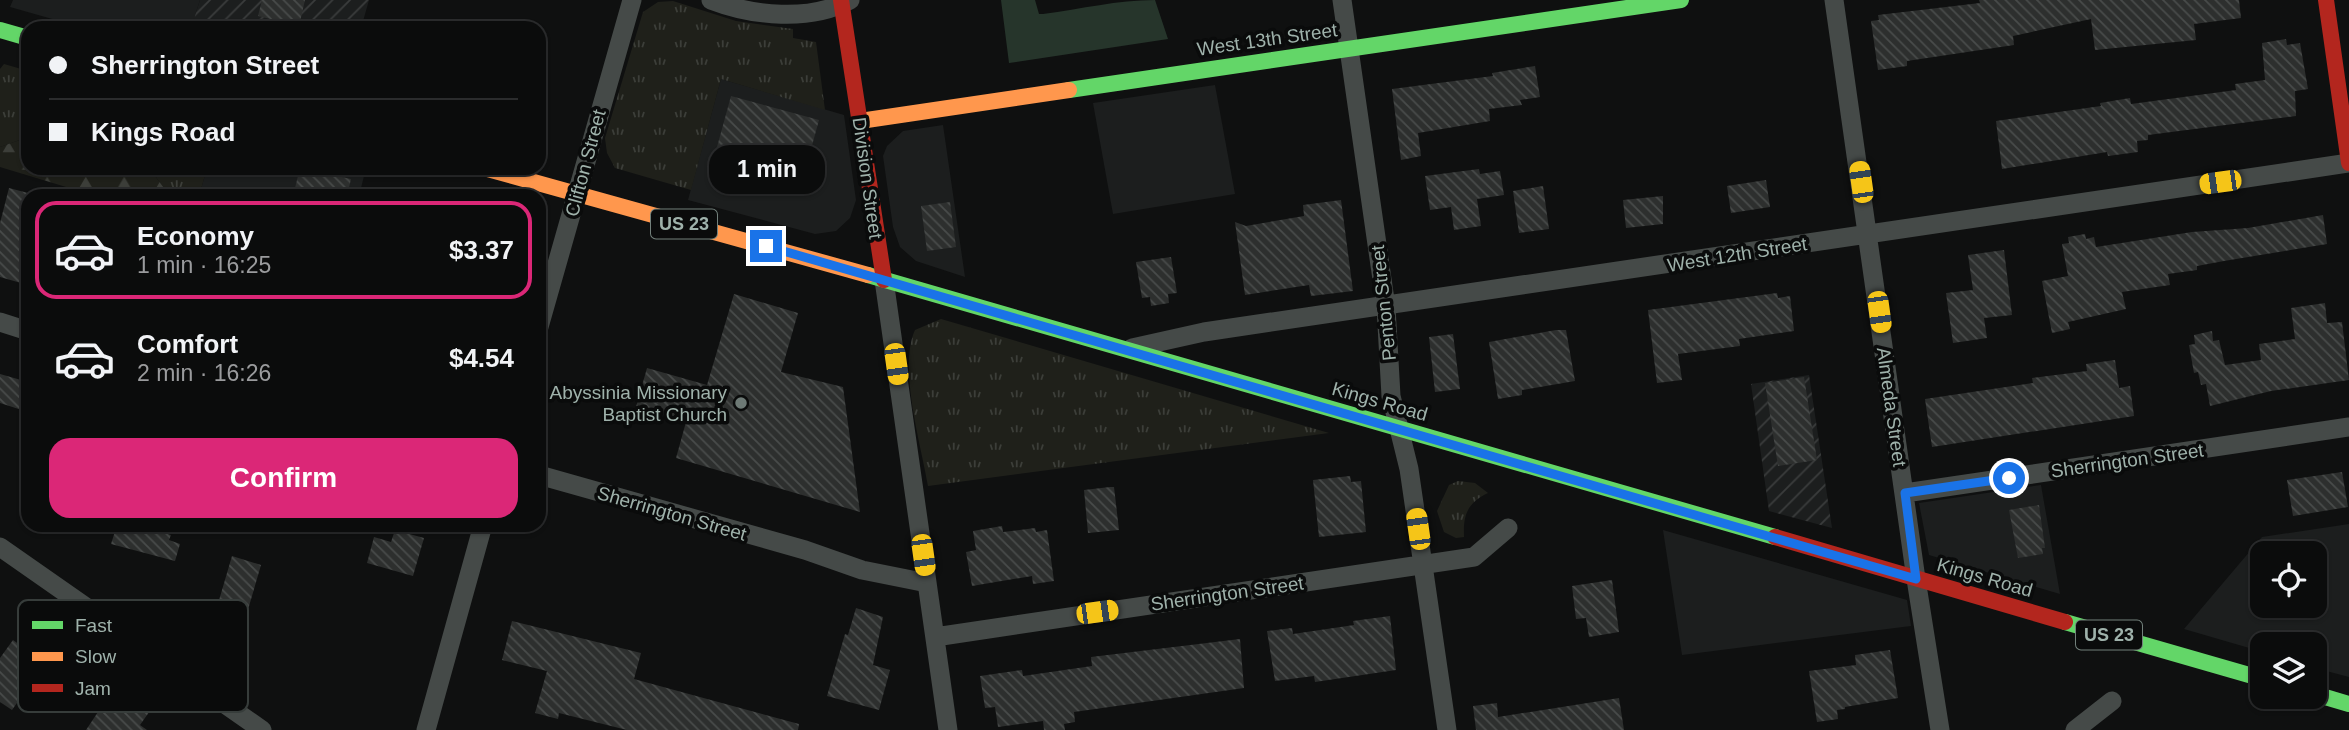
<!DOCTYPE html>
<html lang="en">
<head>
<meta charset="utf-8">
<style>
  :root { --surface:#0b0c0c; --page:#141515; --text:#f1f3f6; --muted:#9a9b9d; --line:#2b2c2d; --accent:#db2777 }
  body { margin:0; font-family:Arial,sans-serif; background:var(--page); color:var(--text); height:100vh; display:flex; flex-direction:column; font-size:26px; white-space:nowrap }
  * { box-sizing:border-box; margin:0 }
  p { font-size:23px; color:var(--muted) }
  .icon { flex:none; width:38px; height:38px; fill:none; stroke:currentColor; stroke-width:2; stroke-linecap:round; stroke-linejoin:round }
  .map { position:relative; flex:1; overflow:hidden }
  .details { position:absolute; left:21px; top:189px; width:525px; height:343px; display:flex; flex-direction:column; background:var(--surface); border-radius:21px; box-shadow:0 2px 5px #0004,0 0 0 2px var(--line) }
  .details>* { flex:none }
  .guide { position:absolute; left:21px; top:21px; width:525px; height:154px; border-radius:21px; box-shadow:0 2px 5px #0004,0 0 0 2px var(--line); display:grid; align-content:center; height:154px; padding:0 28px; background:var(--surface) }
  .fabs { position:absolute; left:2250px; top:541px; display:grid; gap:14px }
  .fabs a { display:grid; place-items:center; width:77px; height:77px; border-radius:14px; background:var(--surface); box-shadow:0 2px 5px #0004,0 0 0 2px var(--line); font-size:35px }
  .end { position:absolute; width:32px; height:32px; margin:-16px; border:9px solid #1a73e8; background:#fff; box-shadow:0 0 0 4px #fff }
  .from { border-radius:50% }
  .bubble { position:absolute; height:49px; border-radius:21px; background:var(--surface); box-shadow:0 2px 5px #0004,0 0 0 2px var(--line); font-size:23px; font-weight:600; line-height:49px; text-align:center }
  .car { position:absolute; width:21px; height:42px; margin:-21px -10px; border-radius:9px; box-shadow:0 0 5px 2px #0007; background:linear-gradient(#f5c518 24%,#345 0 40%,#f5c518 0 76%,#345 0 86%,#f5c518 0) }
  .guide b { display:flex; align-items:center; gap:24px; height:66px; font-size:26px }
  .guide b+b { border-top:2px solid var(--line) }
  .guide i { width:18px; height:18px; background:var(--text) }
  ul { padding:12px 0 0; list-style:none }
  li { display:flex; align-items:center; gap:21px; height:98px; margin:0 14px 10px; padding:0 14px; border:4px solid transparent; border-radius:21px }
  li div { flex:1 }
  li b { display:block; font-size:26px }
  li em { font-style:normal; font-weight:600 }
  li.on { border-color:var(--accent) }
  li>.icon { width:63px; height:63px; stroke-width:1.5 }
  .primary-button { display:flex; gap:14px; margin-top:auto; padding:14px 28px }
  .primary-button a { flex:1; height:80px; border-radius:21px; background:var(--accent); color:#fff; font-size:28px; font-weight:600; line-height:80px; text-align:center }
  .map>svg:first-child { display:block }
  .built { fill:#1c1e1e; fill-rule:evenodd }
  .industrial { fill:url(#industrial-furrows) }
  .grass { fill:url(#grass-tufts) }
  .forest { fill:url(#forest-firs) }
  .water { fill:#26352b }
  .building { fill:url(#building-back-hatch) }
  .lines { fill:none; stroke-linecap:round; stroke-linejoin:round }
  .street { stroke:#454a48; stroke-width:19 }
  .fast { stroke:#63d668; stroke-width:16 }
  .slow { stroke:#ff974d; stroke-width:16 }
  .jam { stroke:#b3261e; stroke-width:16 }
  .route { stroke:#1a73e8; stroke-width:9 }
  .poi-dot { fill:#6d7975; stroke:#0a0b0b; stroke-width:2.5 }
  .labels { text-anchor:middle; stroke-width:7; stroke-linejoin:round; paint-order:stroke }
  .shield { fill:#0a0b0b; stroke:#72807b; stroke-width:2 }
  .shield-label { font-size:18px; font-weight:bold; fill:#9fb2ab }
  .street-label { font-size:19px; fill:#9fb2ab; stroke:#0a0b0b }
  .poi-label { font-size:19px; fill:#9fb2ab; stroke:#0a0b0b; text-anchor:end }
  .key { fill:#0a0b0b; stroke:#373d3b; stroke-width:2 }
  .key-label { font-size:19px; fill:#9fb2ab }
</style>
</head>
<body>
<div class="map">
<svg width="2349" height="730" viewBox="0 0 2349 730">
  <defs>
    <pattern id="industrial-furrows" width="10" height="10" patternUnits="userSpaceOnUse" patternTransform="scale(1.75)"><rect width="10" height="10" fill="#1c1e1e"/><path d="M-1 1l2-2M0 10L10 0M9 11l2-2" fill="none" stroke="#3a3c3c"/></pattern>
    <pattern id="grass-tufts" width="24" height="20" patternUnits="userSpaceOnUse" patternTransform="scale(1.75)"><rect width="24" height="20" fill="#1f201a"/><path d="M3 7l-1-3M5 7V3M7 7l1-3M15 17l-1-3M17 17v-4M19 17l1-3" fill="none" stroke="#3c3e39"/></pattern>
    <pattern id="forest-firs" width="22" height="20" patternUnits="userSpaceOnUse" patternTransform="scale(1.75)"><rect width="22" height="20" fill="#1f201a"/><path d="M5 1l3.5 6h-7zM16 11l3.5 6h-7z" fill="#3c3e39"/></pattern>
    <pattern id="building-back-hatch" width="6" height="6" patternUnits="userSpaceOnUse" patternTransform="scale(1.75)"><rect width="6" height="6" fill="#2d2f2e"/><path d="M-1 5l2 2M0 0l6 6M5-1l2 2" fill="none" stroke="#484b4a"/></pattern>
  </defs>
  <rect width="100%" height="100%" fill="#0f1010"/>
  <path class="built" d="M13,0H200L191,28H84L10,7Z
    M721,79L844,115L856,200L850,218L836,231L815,234L688,200Z
    M1215,85L1235,194L1113,214L1093,103Z
    M943,125L965,277L916,261L900,247L893,227L883,156L887,146L903,131Z
    M207,168H366L359,196H199Z
    M2041,485L2060,594L1929,555L1919,503Z
    M2349,524V677L2315,668V644H2263V652L2184,629L2262,537ZM2315,553V606H2263V553Z
    M1663,530L1907,600L1911,626L1682,655Z"/>
  <path class="industrial" d="M200,0H369L361,28H191Z
    M1809,375L1832,528L1769,511L1751,384Z"/>
  <path class="grass" d="M673,1L736,21L793,29V38L816,42L825,110L721,79L691,190L615,168L607,153L605,138L643,12L658,2Z
    M4,64L28,71V137L0,147V69Z
    M149,168H207L199,196H170Z
    M941,319L1329,433L928,486C921,444 898,368 915,330Z
    M1458,481L1475,483L1488,493C1467,503 1463,515 1464,537L1456,538L1444,532L1437,511L1449,485Z"/>
  <path class="forest" d="M28,137V168H149L170,196H96L0,167V147Z"/>
  <path class="water" d="M1001,0H1035L1039,14H1043C1082,9 1117,0 1155,0L1168,39L1009,63Z"/>
  <path class="building" d="M262,0H305L299,26L258,16Z
    M1979,0H2239L2241,18L2194,24L2196,40L2095,50L2091,19L2013,36L2014,45L1907,61V66L1878,70L1871,21L1879,20L1878,15L1980,3Z
    M2286,39L2287,45L2300,43L2308,89L2295,91L2296,116L2148,135V140L2137,141L2138,152L2108,156L2107,152L2002,169L1996,121L2101,106L2100,103L2130,98L2131,104L2236,90L2235,84L2265,80L2262,43Z
    M1535,66L1540,97L1520,100L1522,105L1489,109L1490,121L1418,133L1421,156L1401,160L1392,89L1493,76L1492,73Z
    M731,96L819,120L805,171L717,147Z
    M300,168L351,179L347,196H293Z
    M1479,169L1480,174L1500,171L1504,195L1477,199L1481,226L1454,230L1451,207L1430,210L1425,176Z
    M1766,180L1770,207L1731,213L1727,186Z
    M1543,186L1549,229L1519,233L1513,191Z
    M9,188L28,193V285L0,277V223Z
    M1663,196V224L1626,228L1623,200Z
    M1341,200L1353,291L1311,296L1309,285L1245,295L1235,222L1246,226L1304,216L1303,205Z
    M950,202L956,247L927,251L921,206Z
    M2323,215L2327,244L2224,261L2197,266V270L2168,274L2170,285L2122,292L2126,309L2068,322L2070,329L2052,333L2042,281L2068,276L2062,244L2069,243L2068,237L2085,234L2086,239L2094,237L2096,247L2192,232L2248,228Z
    M2004,250L2012,315L1984,318L1987,338L1953,343L1946,293L1973,290L1968,255Z
    M1171,257L1177,293L1168,294L1169,303L1151,306L1150,297L1142,298L1136,262Z
    M1777,293L1778,298L1790,296L1794,331L1739,339L1740,346L1678,354L1682,380L1657,383L1648,310Z
    M734,294L798,313L781,372L843,387L860,512L676,458L686,422L636,407L647,368L707,385Z
    M2325,303L2327,323L2342,322L2349,380L2271,391L2210,406L2206,384L2201,385L2198,372L2194,373L2189,345L2195,344L2194,335L2212,331L2213,341L2219,340L2225,365L2261,360L2259,344L2295,339L2291,308Z
    M1556,330H1566L1575,381L1522,390V395L1498,399L1489,342Z
    M1453,334L1460,389L1435,392L1429,337Z
    M2115,360L2119,388L2130,386L2134,416L1932,447L1925,399L2033,383L2032,378L2087,371L2086,364Z
    M0,374L28,382V412L0,403Z
    M1804,377L1817,460L1778,466L1765,383Z
    M2342,472L2348,507L2293,516L2287,480Z
    M1350,476L1351,482L1361,481L1366,532L1319,537L1313,480Z
    M1110,487H1114L1119,530L1088,533L1084,490Z
    M2039,505L2045,548H2042L2043,554L2018,558L2009,510Z
    M117,525H161L159,531L171,535L169,540L180,544L175,561L111,544Z
    M1002,526L1003,532L1035,528L1036,532L1047,530L1054,581L1033,584L1032,576L972,586L966,552L976,550L973,531Z
    M395,530L424,538L413,576L367,563L374,537L391,542Z
    M232,556L261,565L245,620L228,615L229,610L217,607Z
    M1612,580L1619,632L1589,637L1586,618L1576,619L1572,586Z
    M856,608L883,617L873,665L890,670L879,710L827,696L845,634L848,635Z
    M1390,616L1396,670L1315,682L1314,676L1275,681L1267,631L1292,628L1293,634L1354,625L1353,621Z
    M512,621L641,653L634,679L799,724L798,730H627L559,713L558,719L535,713L547,671L502,660Z
    M1240,639L1244,688L1074,712L1075,722L1064,724L1065,730H1044L1043,721L998,727L995,707L985,708L980,676L1022,670L1023,676L1092,666L1091,657Z
    M13,640L45,663L12,710L0,702V658Z
    M1890,650L1898,698L1845,707V709L1837,710L1838,719L1817,722L1809,671L1856,665L1855,655Z
    M134,696L152,708L140,725L147,730H86L102,706L109,711L113,706L122,713Z
    M1619,698L1624,730H1476L1473,706L1497,703L1498,717Z"/>
  <g class="lines">
    <path class="street" d="M711,0C753,16 810,22 850,0
      M1342,0L1386,307L1391,396L1409,469L1447,730
      M1834,0L1916,579L1940,730
      M884,280L948,730
      M0,322L28,331
      M539,327L632,0
      M1132,348L1204,332L2349,163
      M539,475L805,550L862,570L927,583
      M1905,493L2349,427
      M0,547L262,730
      M935,637L1474,557L1508,528
      M426,730L483,525
      M2075,730L2112,701"/>
    <path class="fast" d="M0,30L28,38
      M1069,90L1681,0
      M868,275L1775,537
      M2065,622L2263,679
      M2315,694L2349,704"/>
    <path class="slow" d="M860,121L1069,90
      M484,168L868,275"/>
    <path class="jam" d="M841,0L884,280
      M2326,0L2349,163
      M1775,537L2065,622"/>
  </g>
  <g class="lines">
    <path class="route" d="M766,246L1916,579L1905,493L2009,478"/>
  </g>
  <circle class="poi-dot" cx="741" cy="403" r="7"/>
  <g class="labels">
    <g class="shield">
      <rect x="651" y="209.5" width="66" height="29" rx="5"/>
      <rect x="2076" y="620.5" width="66" height="29" rx="5"/>
    </g>
    <g class="shield-label">
      <text x="684" y="230">US 23</text>
      <text x="2109" y="641">US 23</text>
    </g>
    <g class="street-label">
      <text transform="translate(1267 39) rotate(-8)" y="7">West 13th Street</text>
      <text transform="translate(585 163) rotate(-75)" y="7">Clifton Street</text>
      <text transform="translate(868 178) rotate(82)" y="7">Division Street</text>
      <text transform="translate(1737 254) rotate(-9)" y="7">West 12th Street</text>
      <text transform="translate(1383 303) rotate(-96)" y="7">Penton Street</text>
      <text transform="translate(1380 401) rotate(16)" y="7">Kings Road</text>
      <text transform="translate(1892 407) rotate(82)" y="7">Almeda Street</text>
      <text transform="translate(2127 460) rotate(-8)" y="7">Sherrington Street</text>
      <text transform="translate(672 513) rotate(16)" y="7">Sherrington Street</text>
      <text transform="translate(1985 577) rotate(16)" y="7">Kings Road</text>
      <text transform="translate(1227 593) rotate(-8)" y="7">Sherrington Street</text>
    </g>
    <g class="poi-label">
      <text x="727" y="399">Abyssinia Missionary<tspan x="727" dy="22">Baptist Church</tspan></text>
    </g>
  </g>
  <rect x="18" y="600" width="230" height="112" rx="10" class="key"/>
  <rect x="32" y="621" width="31" height="8" fill="#63d668"/>
  <rect x="32" y="652" width="31" height="9" fill="#ff974d"/>
  <rect x="32" y="684" width="31" height="8" fill="#b3261e"/>
  <g class="key-label">
    <text x="75" y="632">Fast</text>
    <text x="75" y="663">Slow</text>
    <text x="75" y="695">Jam</text>
  </g>
</svg>
<div class="fabs">
<a><svg class="icon" aria-label="locate" viewBox="0 0 24 24"><circle cx="12" cy="12" r="6"/><path d="M12 2v4M12 18v4M2 12h4M18 12h4"/></svg></a>
<a><svg class="icon" aria-label="layers" viewBox="0 0 24 24"><path d="M12 4l9 5-9 5-9-5zM3 14l9 5 9-5"/></svg></a>
</div>
<i class="end from" style="left:2009px;top:478px"></i>
<i class="end" style="left:766px;top:246px"></i>
<div class="bubble" style="left:709px;top:145px;width:116px">1 min</div>
<i class="car" style="left:1861px;top:182px;rotate:352deg"></i>
<i class="car" style="left:2220px;top:182px;rotate:262deg"></i>
<i class="car" style="left:1879px;top:312px;rotate:172deg"></i>
<i class="car" style="left:896px;top:364px;rotate:172deg"></i>
<i class="car" style="left:1418px;top:529px;rotate:352deg"></i>
<i class="car" style="left:923px;top:555px;rotate:172deg"></i>
<i class="car" style="left:1097px;top:612px;rotate:82deg"></i>
<div class="guide">
<b><i class="from"></i>Sherrington Street</b>
<b><i></i>Kings Road</b>
</div>
<section class="details">
<ul>
<li class="on"><svg class="icon" aria-label="car" viewBox="0 0 24 24"><path d="M5 17H2v-5l4-1 3-4h7l3 4 3 1v5h-3M9 17h6M6 11h13"/><circle cx="7" cy="17" r="2"/><circle cx="17" cy="17" r="2"/></svg><div><b>Economy</b><p>1 min · 16:25</p></div><em>$3.37</em></li>
<li><svg class="icon" aria-label="car" viewBox="0 0 24 24"><path d="M5 17H2v-5l4-1 3-4h7l3 4 3 1v5h-3M9 17h6M6 11h13"/><circle cx="7" cy="17" r="2"/><circle cx="17" cy="17" r="2"/></svg><div><b>Comfort</b><p>2 min · 16:26</p></div><em>$4.54</em></li>
</ul>
<div class="primary-button"><a>Confirm</a></div>
</section>
</div>
</body>
</html>
